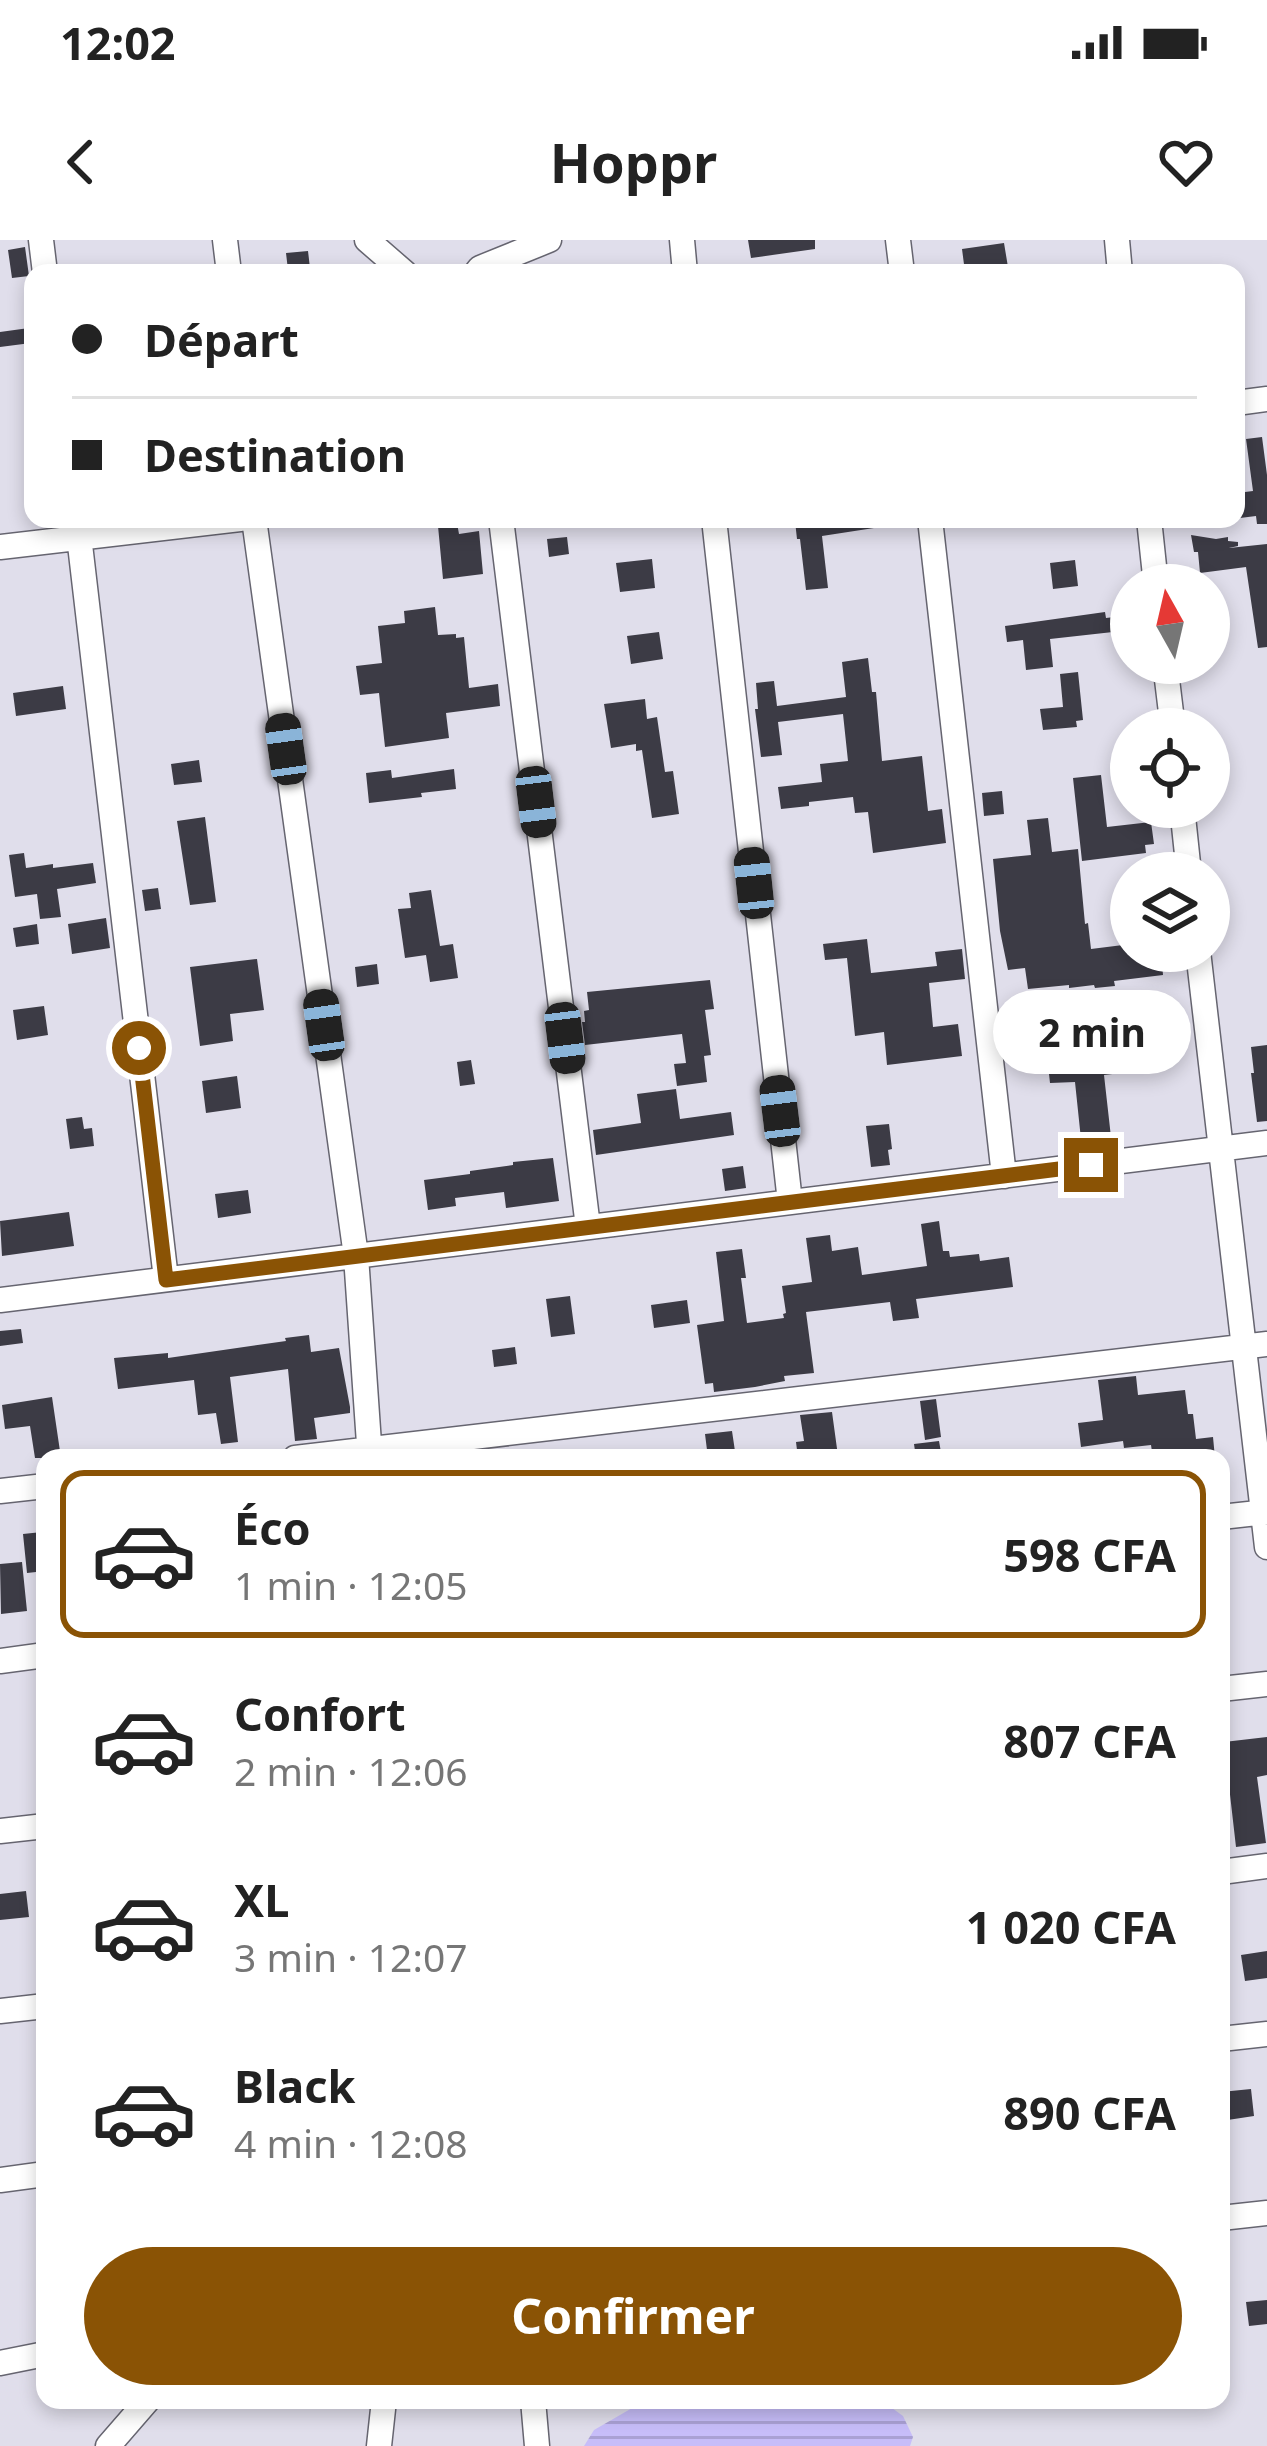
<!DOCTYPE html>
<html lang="fr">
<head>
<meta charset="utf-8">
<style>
  :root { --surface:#fff; --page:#f6f6f6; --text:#222; --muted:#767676; --line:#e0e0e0; --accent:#8a5305 }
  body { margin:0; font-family:"Noto Sans",sans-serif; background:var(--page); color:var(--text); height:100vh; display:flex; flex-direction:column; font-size:45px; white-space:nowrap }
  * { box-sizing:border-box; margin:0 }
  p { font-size:39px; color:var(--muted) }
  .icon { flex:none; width:66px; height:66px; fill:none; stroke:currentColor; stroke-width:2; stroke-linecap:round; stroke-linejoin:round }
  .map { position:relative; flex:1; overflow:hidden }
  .details { position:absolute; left:36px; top:1209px; width:1194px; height:960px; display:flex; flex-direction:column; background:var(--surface); border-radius:24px; box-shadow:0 6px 18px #0003 }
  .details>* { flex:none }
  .top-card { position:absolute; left:24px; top:24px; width:1221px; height:264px; border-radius:24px; box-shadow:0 6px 18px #0003; display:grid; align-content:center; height:264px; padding:0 48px; background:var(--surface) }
  .needle { width:78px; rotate:352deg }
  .controls { position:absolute; left:1110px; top:324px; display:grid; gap:24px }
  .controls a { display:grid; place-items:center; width:120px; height:120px; border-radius:50%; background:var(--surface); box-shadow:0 6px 18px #0003; font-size:60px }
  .end { position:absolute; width:54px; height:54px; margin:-27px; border:15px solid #8a5305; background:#fff; box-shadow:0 0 0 6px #fff }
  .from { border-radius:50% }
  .bubble { position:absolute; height:84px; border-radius:42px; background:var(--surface); box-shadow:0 6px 18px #0003; font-size:39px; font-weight:700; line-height:84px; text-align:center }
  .car { position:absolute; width:36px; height:72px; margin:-36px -18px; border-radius:15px; box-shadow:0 0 9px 3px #0007; background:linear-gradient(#222 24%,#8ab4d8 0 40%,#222 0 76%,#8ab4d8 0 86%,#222 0) }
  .top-card b { display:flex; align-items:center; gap:42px; height:114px; font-size:45px }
  .top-card b+b { border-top:3px solid var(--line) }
  .top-card i { width:30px; height:30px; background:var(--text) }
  ul { padding:21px 0 0; list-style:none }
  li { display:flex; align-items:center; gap:36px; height:168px; margin:0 24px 18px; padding:0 24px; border:6px solid transparent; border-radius:24px }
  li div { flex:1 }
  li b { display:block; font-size:45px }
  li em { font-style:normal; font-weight:700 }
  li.current { border-color:var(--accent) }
  li>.icon { width:108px; height:108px; stroke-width:1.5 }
  .button { display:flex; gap:24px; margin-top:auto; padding:24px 48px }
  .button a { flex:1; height:138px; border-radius:72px; background:var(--accent); color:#fff; font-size:48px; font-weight:700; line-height:138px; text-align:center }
  .status { display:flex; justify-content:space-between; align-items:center; height:84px; padding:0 60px; background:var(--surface); direction:ltr }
  .status svg { height:33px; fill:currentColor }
  header { display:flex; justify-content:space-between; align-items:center; height:156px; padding:0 48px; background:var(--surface); font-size:54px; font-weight:700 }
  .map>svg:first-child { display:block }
  .water { fill:url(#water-rules) }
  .building { fill:#3c3b45 }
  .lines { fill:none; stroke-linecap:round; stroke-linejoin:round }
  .minor-casing { stroke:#666570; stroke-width:27 }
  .minor { stroke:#fff; stroke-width:24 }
  .route { stroke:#8a5305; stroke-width:15 }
</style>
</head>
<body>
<div class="status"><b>12:02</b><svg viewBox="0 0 49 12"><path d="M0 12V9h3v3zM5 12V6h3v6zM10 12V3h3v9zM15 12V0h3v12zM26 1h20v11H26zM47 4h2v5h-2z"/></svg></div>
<header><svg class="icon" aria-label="back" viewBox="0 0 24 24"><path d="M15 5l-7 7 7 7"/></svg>Hoppr<svg class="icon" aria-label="heart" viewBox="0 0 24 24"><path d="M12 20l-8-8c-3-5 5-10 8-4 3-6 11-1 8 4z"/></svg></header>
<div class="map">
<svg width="1267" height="2206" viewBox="0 0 1267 2206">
  <defs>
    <pattern id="water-rules" width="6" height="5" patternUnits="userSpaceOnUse" patternTransform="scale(3)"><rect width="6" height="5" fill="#c7bdf9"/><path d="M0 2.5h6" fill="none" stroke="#aaa1d4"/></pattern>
  </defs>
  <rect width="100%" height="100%" fill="#e0deeb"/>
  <path class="water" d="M646,2160H881L903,2176L913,2197L910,2206H584L594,2190Z"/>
  <path class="building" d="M748,0H815V9L751,18Z
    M1004,3L1008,27L965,32L962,9Z
    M25,7L29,36L12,38L8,10Z
    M308,11L310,28L288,30L286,13Z
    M29,88L31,103L0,107V92Z
    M1262,197L1267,235V284H1257L1256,276L1240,278L1237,253L1253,251L1246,199Z
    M809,279H874V288L822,296L828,348L806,350L800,299H797L795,281Z
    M457,283L459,294L479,291L483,334L443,339L438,286Z
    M1191,295L1216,299L1228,297V301L1238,302V306L1229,308L1267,304V407L1258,408L1246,327L1200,333L1198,312H1194Z
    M567,297L569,314L549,317L547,299Z
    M652,319L655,348L620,352L616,323Z
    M1075,320L1078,346L1053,349L1050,323Z
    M435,367L438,395L456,394V398L464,397L469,448L498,444L500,466L446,473L449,498L385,507L379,453L360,455L356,426L382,423L378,386L405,383L404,371Z
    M1105,372L1106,378L1131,375V390L1050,399L1053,427L1026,430L1023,400L1007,402L1005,386Z
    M659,392L663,419L631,424L627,396Z
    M868,418L872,452H876L882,521L922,516L928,571L942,569L946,603L873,613L868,572L855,573L853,557L809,562V566L781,569L778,547L822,542L820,524L848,521L843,474L778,482L782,515L761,517L755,469H758L756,443L774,441L777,466L846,457L842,422Z
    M1078,432L1083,480L1076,481L1077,487L1043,490L1040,469L1063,467L1060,434Z
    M63,446L66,469L16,476L13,453Z
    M645,459L647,479L657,477L665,532L673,531L679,574L652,578L642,510L636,511V504L611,508L604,464Z
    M199,520L202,542L174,545L171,524Z
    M454,529L456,549L421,553L422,557L369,563L366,533L391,530L392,538Z
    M1101,535L1107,587L1151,582L1154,604L1145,605L1146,613L1082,621L1073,538Z
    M1002,551L1004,574L984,576L982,553Z
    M205,577L216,662L190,665L177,581Z
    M1048,578L1052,612L1078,609L1085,684L1088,683L1091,709L1131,704V711H1161L1163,735L1114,741L1115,746L1095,748L1094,745L1069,748V745L1028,749L1025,728L1008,730L1000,691L993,619L1031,615L1027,580Z
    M24,613L26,628L53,624V628L93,623L96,643L57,649L61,677L40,679L37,654L15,657L9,615Z
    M158,648L161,669L145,671L142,650Z
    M431,650L440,706L453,704L458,738L430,742L426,715L405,718L398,669L411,668L409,653Z
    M106,678L110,708L72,714L68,684Z
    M37,684L39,704L16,707L13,688Z
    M867,699L871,733L937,726L935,712L962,709L965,739L929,743L933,787L958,784L962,816L887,825L884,792L855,796L847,718L825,720L823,704Z
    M257,719L264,770L230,774L233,801L200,806L190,727Z
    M377,724L379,744L357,747L355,727Z
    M710,740L714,769L705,770L711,815L704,816L707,842L677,846L674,824L686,823L682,794L585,805L582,782H585L584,771L589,770L587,752Z
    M44,766L48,795L17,800L13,770Z
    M1159,799L1162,828L1104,835L1112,906L1082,909L1075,842L1050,843L1048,825L1109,820L1107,805Z
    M1267,805V881L1257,882L1251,833H1254L1251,807Z
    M471,820L475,844L460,846L457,822Z
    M237,836L241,868L206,873L202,841Z
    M676,849L680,879L731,872L734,895L596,915L593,890L641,883L637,854Z
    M82,877L84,889L92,888L94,906L70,909L66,879Z
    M889,884L892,909L888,910L890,925L871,927L866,886Z
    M553,918L559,961L506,968L504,952L455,958L456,966L428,970L424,940L470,934V931L513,925V922Z
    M743,926L746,948L725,951L722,929Z
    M248,950L251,973L218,978L215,954Z
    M69,972L74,1006L2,1016L0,981Z
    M939,981L943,1011H949L950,1017L979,1014L980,1021L1009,1017L1013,1047L916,1059L919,1078L893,1081L890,1062L806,1072L814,1133L784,1136L785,1141L755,1147L714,1152L713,1143L705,1144L697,1085L724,1081L716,1012L742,1009L746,1038H741L747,1083L784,1078L783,1074L786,1073L782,1046L812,1042L806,998L830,995L832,1011L858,1007L862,1035L927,1026L921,984Z
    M570,1056L575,1094L551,1097L546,1059Z
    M687,1060L690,1083L654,1088L651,1065Z
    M21,1089L23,1103L0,1106V1091Z
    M309,1095L311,1112L339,1108L350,1167V1173L314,1178L317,1199L295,1201L288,1129L230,1137L238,1202L221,1204L216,1173L198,1175L194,1140L118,1149L114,1118L168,1113V1118L286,1101L285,1098Z
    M515,1107L517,1124L494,1127L492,1110Z
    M1136,1136L1138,1155L1185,1150L1188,1174H1193L1196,1199L1213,1197L1215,1218H1153L1151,1205L1124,1208L1123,1201L1081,1207L1078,1183L1103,1180L1098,1140Z
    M52,1157L61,1218H35L30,1186L5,1189L2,1165Z
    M936,1159L941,1197L925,1200L920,1161Z
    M832,1172L838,1216L798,1218L796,1202L804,1201L800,1175Z
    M732,1191L736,1218H708L705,1194Z
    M939,1201L942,1218H916L914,1204Z
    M42,1292L45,1331L27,1333L23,1294Z
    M22,1322L27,1371L1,1374L0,1324Z
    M1267,1497V1535L1257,1537L1266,1603L1236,1607L1224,1502Z
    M26,1651L29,1677L0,1680V1654Z
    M1267,1711V1738L1245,1741L1241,1715Z
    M1251,1849L1254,1876L1221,1881V1852Z
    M1267,2060V2084L1249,2086L1246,2062Z"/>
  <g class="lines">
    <defs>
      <path id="minor" d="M41,0L45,33
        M225,0L229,33
        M367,0L405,33
        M682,0L685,33
        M898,0L902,33
        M1117,0L1120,33
        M476,33L480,28L549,0
        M1236,163L1267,159
        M77,279L166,1039
        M254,279L356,1016L370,1218
        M501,279L588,987
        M714,279L790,962
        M930,279L1004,936
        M1149,279L1156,345
        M0,307L240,279
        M1165,423L1173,489
        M1182,567L1189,633
        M1198,711L1267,1307
        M0,1060L1267,903
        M295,1218L1267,1104
        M0,1251L45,1246
        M1221,1277L1267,1272
        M0,1421L45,1415
        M1221,1449L1267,1444
        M0,1591L45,1586
        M1221,1632L1267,1626
        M0,1771L45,1766
        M1221,1799L1267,1794
        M0,1940L45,1934
        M1221,1978L1267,1973
        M0,2123L45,2114
        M533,2160L537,2206
        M108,2206L148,2160
        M379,2206L384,2160"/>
    </defs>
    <use href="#minor" class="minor-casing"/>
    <use href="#minor" class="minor"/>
  </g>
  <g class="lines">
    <path class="route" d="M139,808L166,1040L1091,925"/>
  </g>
</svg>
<div class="controls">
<a><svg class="needle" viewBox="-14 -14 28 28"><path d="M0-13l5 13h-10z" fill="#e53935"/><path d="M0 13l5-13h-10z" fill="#767676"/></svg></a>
<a><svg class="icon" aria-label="locate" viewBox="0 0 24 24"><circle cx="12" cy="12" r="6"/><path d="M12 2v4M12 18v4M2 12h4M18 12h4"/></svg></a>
<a><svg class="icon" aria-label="layers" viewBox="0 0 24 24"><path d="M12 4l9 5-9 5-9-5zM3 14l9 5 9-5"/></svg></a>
</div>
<i class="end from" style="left:139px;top:808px"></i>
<i class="end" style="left:1091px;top:925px"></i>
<div class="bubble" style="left:993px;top:750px;width:198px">2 min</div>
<i class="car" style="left:286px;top:509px;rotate:352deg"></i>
<i class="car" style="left:536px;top:562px;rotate:173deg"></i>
<i class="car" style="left:754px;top:643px;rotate:354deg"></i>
<i class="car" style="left:324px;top:785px;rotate:352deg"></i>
<i class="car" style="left:565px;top:798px;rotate:173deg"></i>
<i class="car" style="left:780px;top:871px;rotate:353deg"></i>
<div class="top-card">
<b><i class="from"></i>Départ</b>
<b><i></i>Destination</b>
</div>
<section class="details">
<ul>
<li class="current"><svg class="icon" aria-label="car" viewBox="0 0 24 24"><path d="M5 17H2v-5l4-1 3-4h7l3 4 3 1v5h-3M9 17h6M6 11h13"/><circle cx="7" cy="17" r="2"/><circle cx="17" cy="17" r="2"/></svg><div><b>Éco</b><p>1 min · 12:05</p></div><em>598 CFA</em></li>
<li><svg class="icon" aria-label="car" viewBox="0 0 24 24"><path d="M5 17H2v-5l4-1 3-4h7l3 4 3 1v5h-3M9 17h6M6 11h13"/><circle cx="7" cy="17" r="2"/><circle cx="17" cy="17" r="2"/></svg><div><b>Confort</b><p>2 min · 12:06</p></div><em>807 CFA</em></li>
<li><svg class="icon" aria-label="car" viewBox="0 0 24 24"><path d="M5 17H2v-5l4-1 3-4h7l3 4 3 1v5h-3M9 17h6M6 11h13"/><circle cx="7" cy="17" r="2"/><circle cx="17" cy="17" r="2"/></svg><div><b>XL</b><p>3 min · 12:07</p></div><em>1 020 CFA</em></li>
<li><svg class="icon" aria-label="car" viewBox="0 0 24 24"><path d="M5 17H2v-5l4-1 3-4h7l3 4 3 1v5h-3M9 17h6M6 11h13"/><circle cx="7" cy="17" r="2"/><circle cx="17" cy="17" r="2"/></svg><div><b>Black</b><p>4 min · 12:08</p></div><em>890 CFA</em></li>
</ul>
<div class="button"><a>Confirmer</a></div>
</section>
</div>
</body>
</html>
